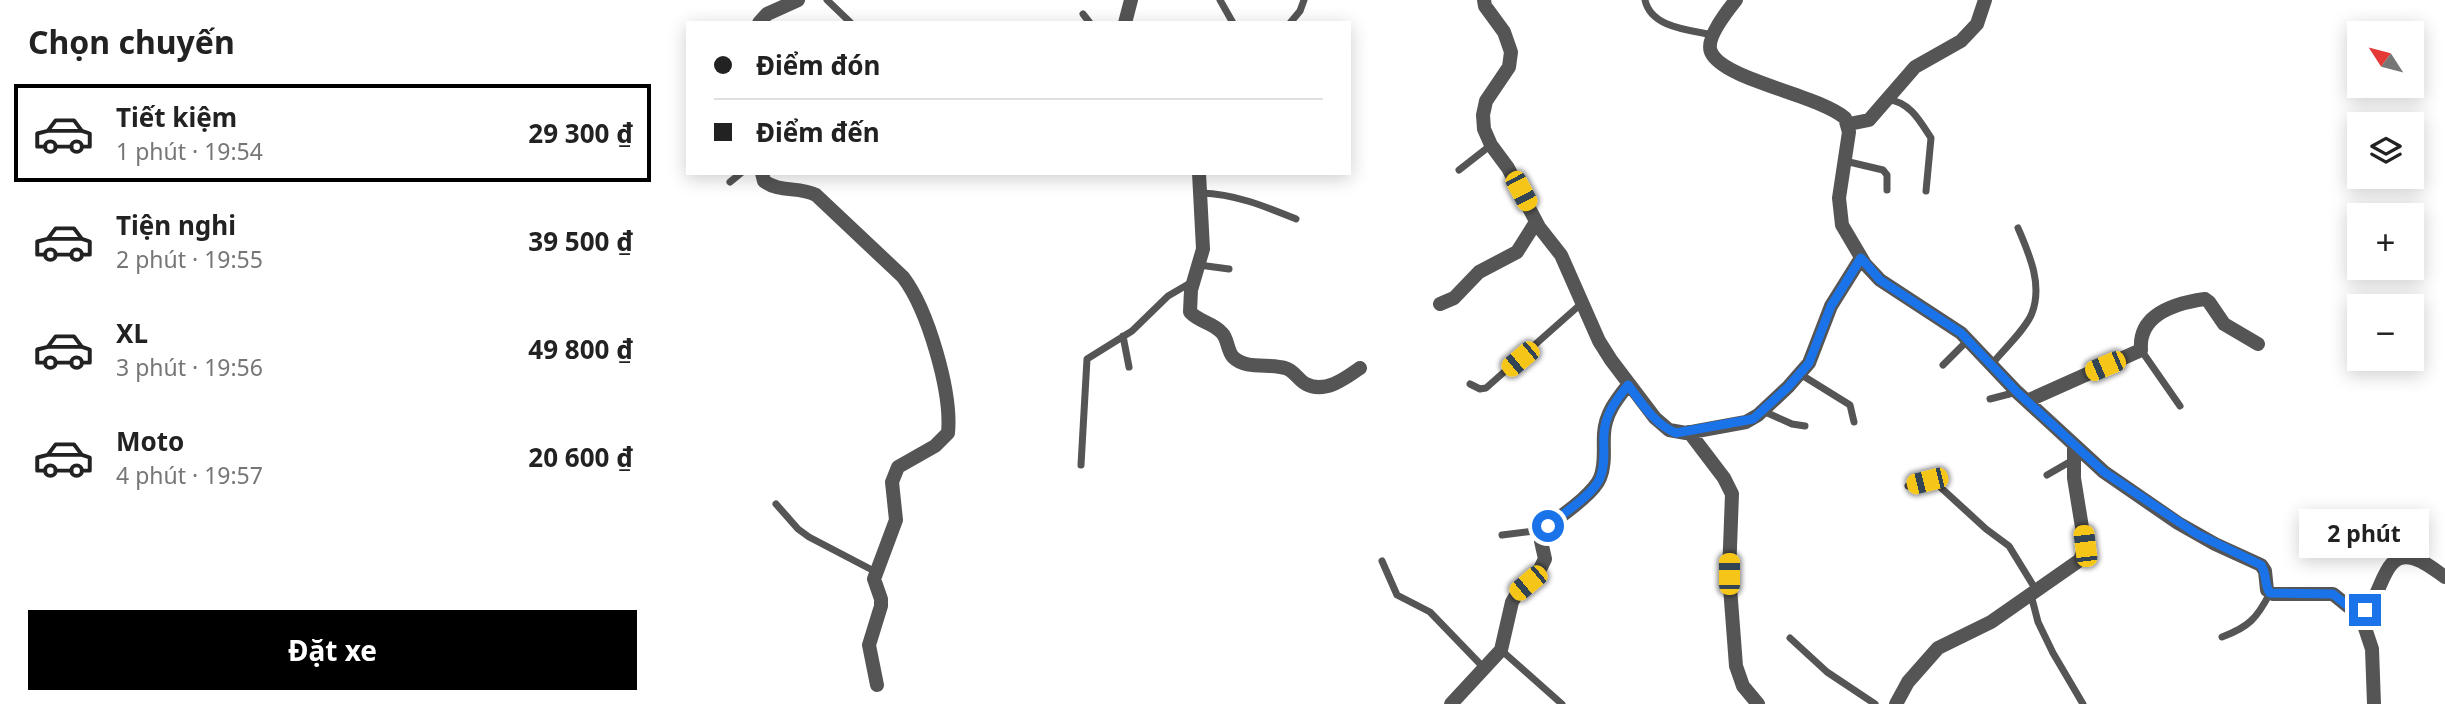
<!DOCTYPE html>
<html lang="vi">
<head>
<meta charset="utf-8">
<style>
  :root { --surface:#fff; --page:#f2f2f2; --text:#222; --muted:#767676; --line:#e0e0e0; --accent:#000 }
  body { margin:0; font-family:"Noto Sans",sans-serif; background:var(--page); color:var(--text); height:100vh; display:flex; flex-direction:column; font-size:26px; white-space:nowrap }
  * { box-sizing:border-box; margin:0 }
  p { font-size:23px; color:var(--muted) }
  .icon { flex:none; width:38px; height:38px; fill:none; stroke:currentColor; stroke-width:2; stroke-linecap:round; stroke-linejoin:round }
  .map { position:relative; flex:1; overflow:hidden }
  .sheet { display:flex; flex-direction:column; background:var(--surface); width:665px }
  .sheet>* { flex:none }
  .banner { position:absolute; left:21px; top:21px; width:665px; height:154px; border-radius:0px; box-shadow:0 4px 18px #0003; display:grid; align-content:center; height:154px; padding:0 28px; background:var(--surface) }
  .needle { width:46px; rotate:306deg }
  .tools { position:absolute; left:1682px; top:21px; display:grid; gap:14px }
  .tools a { display:grid; place-items:center; width:77px; height:77px; border-radius:0px; background:var(--surface); box-shadow:0 4px 18px #0003; font-size:35px }
  .end { position:absolute; width:32px; height:32px; margin:-16px; border:9px solid #1a73e8; background:#fff; box-shadow:0 0 0 4px #fff }
  .from { border-radius:50% }
  .bubble { position:absolute; height:49px; border-radius:0px; background:var(--surface); box-shadow:0 4px 18px #0003; font-size:23px; font-weight:700; line-height:49px; text-align:center }
  .car { position:absolute; width:21px; height:42px; margin:-21px -10px; border-radius:9px; box-shadow:0 0 5px 2px #0007; background:linear-gradient(#f5c518 24%,#345 0 40%,#f5c518 0 76%,#345 0 86%,#f5c518 0) }
  .banner b { display:flex; align-items:center; gap:24px; height:66px; font-size:26px }
  .banner b+b { border-top:2px solid var(--line) }
  .banner i { width:18px; height:18px; background:var(--text) }
  ul { padding:0; list-style:none }
  li { display:flex; align-items:center; gap:21px; height:98px; margin:0 14px 10px; padding:0 14px; border:4px solid transparent; border-radius:0px }
  li div { flex:1 }
  li b { display:block; font-size:26px }
  li em { font-style:normal; font-weight:700 }
  li.active { border-color:var(--accent) }
  li>.icon { width:63px; height:63px; stroke-width:1.5 }
  h2 { padding:0 28px; font-size:32px; line-height:84px }
  .cta { display:flex; gap:14px; margin-top:auto; padding:14px 28px }
  .cta a { flex:1; height:80px; border-radius:0px; background:var(--accent); color:#fff; font-size:28px; font-weight:700; line-height:80px; text-align:center }
  main { display:flex; flex:1; min-height:0 }
  .map>svg:first-child { display:block }
  .lines { fill:none; stroke-linecap:round; stroke-linejoin:round }
  .lane { stroke:#555; stroke-width:7 }
  .street { stroke:#555; stroke-width:14 }
  .route { stroke:#1a73e8; stroke-width:9 }
</style>
</head>
<body>
<main>
<section class="sheet">
<h2>Chọn chuyến</h2>
<ul>
<li class="active"><svg class="icon" aria-label="car" viewBox="0 0 24 24"><path d="M5 17H2v-5l4-1 3-4h7l3 4 3 1v5h-3M9 17h6M6 11h13"/><circle cx="7" cy="17" r="2"/><circle cx="17" cy="17" r="2"/></svg><div><b>Tiết kiệm</b><p>1 phút · 19:54</p></div><em>29 300 ₫</em></li>
<li><svg class="icon" aria-label="car" viewBox="0 0 24 24"><path d="M5 17H2v-5l4-1 3-4h7l3 4 3 1v5h-3M9 17h6M6 11h13"/><circle cx="7" cy="17" r="2"/><circle cx="17" cy="17" r="2"/></svg><div><b>Tiện nghi</b><p>2 phút · 19:55</p></div><em>39 500 ₫</em></li>
<li><svg class="icon" aria-label="car" viewBox="0 0 24 24"><path d="M5 17H2v-5l4-1 3-4h7l3 4 3 1v5h-3M9 17h6M6 11h13"/><circle cx="7" cy="17" r="2"/><circle cx="17" cy="17" r="2"/></svg><div><b>XL</b><p>3 phút · 19:56</p></div><em>49 800 ₫</em></li>
<li><svg class="icon" aria-label="car" viewBox="0 0 24 24"><path d="M5 17H2v-5l4-1 3-4h7l3 4 3 1v5h-3M9 17h6M6 11h13"/><circle cx="7" cy="17" r="2"/><circle cx="17" cy="17" r="2"/></svg><div><b>Moto</b><p>4 phút · 19:57</p></div><em>20 600 ₫</em></li>
</ul>
<div class="cta"><a>Đặt xe</a></div>
</section>
<div class="map">
<svg width="1780" height="704" viewBox="0 0 1780 704">
  <rect width="100%" height="100%" fill="#fff"/>
  <g class="lines">
    <path class="lane" d="M162,0L186,23
      M555,0L568,23
      M980,0C986,28 1025,30 1048,35
      M418,14L425,23
      M625,23L635,11L639,0
      M1223,100C1244,101 1255,121 1266,138L1261,191
      M1180,161L1218,170L1222,175V190
      M794,170L826,145
      M65,182L76,173
      M536,193C570,194 599,206 631,219
      M534,265L564,269
      M458,336L464,367
      M1476,350L1515,406
      M1278,365L1303,340
      M1326,365C1338,350 1361,329 1367,313C1378,284 1364,254 1353,228
      M1135,374L1185,405L1189,422
      M805,384L815,389L821,388L917,303
      M1325,399L1352,392
      M1098,411L1127,424L1140,426
      M416,465L422,359L467,331L503,296L527,282
      M1382,475L1408,460
      M1243,486L1262,481L1273,485L1321,529L1344,546L1371,590
      M111,504L133,529L144,537L211,572
      M837,535L878,530
      M717,561L732,595L765,612L819,668
      M1366,595L1373,622L1388,653L1418,704
      M1557,637C1584,627 1592,618 1605,593
      M1125,638L1162,672L1210,704
      M836,650L897,704"/>
    <path class="street" d="M819,0L820,6L839,32L846,52L844,67L821,101L818,115L819,129L826,145L843,168L874,227L896,255L934,341L946,360L990,418L1004,430L1021,433L1081,422L1093,415L1123,387L1144,363L1166,306L1196,258
      M1071,0C1063,10 1040,39 1046,52C1058,80 1154,95 1180,118L1184,132L1174,198L1177,225L1200,264L1215,280L1296,333L1352,392L1439,472L1513,523L1550,544L1596,565L1600,571L1602,590L1608,594H1668L1689,611L1695,613C1718,604 1715,550 1747,558C1758,560 1770,570 1780,577
      M94,23L102,14L133,0
      M460,23L466,0
      M1184,124L1204,120L1250,67L1296,41L1312,24L1320,0
      M97,173L99,181C114,193 134,186 151,195L238,277C263,310 287,392 283,433L270,446L233,467L227,482L231,520L209,579L216,599V606L204,645L212,685
      M534,173L538,249L526,290L525,312C534,322 549,323 557,333C563,339 562,350 568,357C581,370 604,363 620,368C629,370 633,380 641,384C660,394 681,378 695,368
      M775,304L789,298L814,272L852,252L871,222
      M1362,401L1476,350C1473,314 1511,303 1540,299L1544,302L1559,324L1593,344
      M1024,432L1059,478L1067,494L1064,574L1071,666L1078,686L1093,704
      M1695,613L1707,649L1709,704
      M786,704L836,650L847,602L853,592L873,573L880,559L876,541L878,530C894,517 928,495 935,478C941,464 938,448 939,434C940,414 951,400 963,385
      M1231,704L1243,682L1273,648L1326,622L1415,560L1420,546L1409,478V445"/>
  </g>
  <g class="lines">
    <path class="route" d="M883,526C897,514 928,495 935,478C941,464 938,448 939,434C940,414 951,400 963,385C976,402 990,425 1011,433L1088,419L1123,387L1144,363L1166,306L1196,258L1215,280L1296,333L1352,392L1439,472L1532,534L1596,565C1602,574 1599,585 1605,593L1668,594L1689,611L1700,610"/>
  </g>
</svg>
<div class="tools">
<a><svg class="needle" viewBox="-14 -14 28 28"><path d="M0-13l5 13h-10z" fill="#e53935"/><path d="M0 13l5-13h-10z" fill="#767676"/></svg></a>
<a><svg class="icon" aria-label="layers" viewBox="0 0 24 24"><path d="M12 4l9 5-9 5-9-5zM3 14l9 5 9-5"/></svg></a>
<a>+</a>
<a>−</a>
</div>
<i class="end from" style="left:883px;top:526px"></i>
<i class="end" style="left:1700px;top:610px"></i>
<div class="bubble" style="left:1634px;top:509px;width:130px">2 phút</div>
<i class="car" style="left:856px;top:191px;rotate:152deg"></i>
<i class="car" style="left:855px;top:359px;rotate:230deg"></i>
<i class="car" style="left:1440px;top:366px;rotate:247deg"></i>
<i class="car" style="left:1262px;top:481px;rotate:256deg"></i>
<i class="car" style="left:1420px;top:546px;rotate:353deg"></i>
<i class="car" style="left:1064px;top:574px;rotate:0deg"></i>
<i class="car" style="left:863px;top:583px;rotate:230deg"></i>
<div class="banner">
<b><i class="from"></i>Điểm đón</b>
<b><i></i>Điểm đến</b>
</div>
</div>
</main>
</body>
</html>
